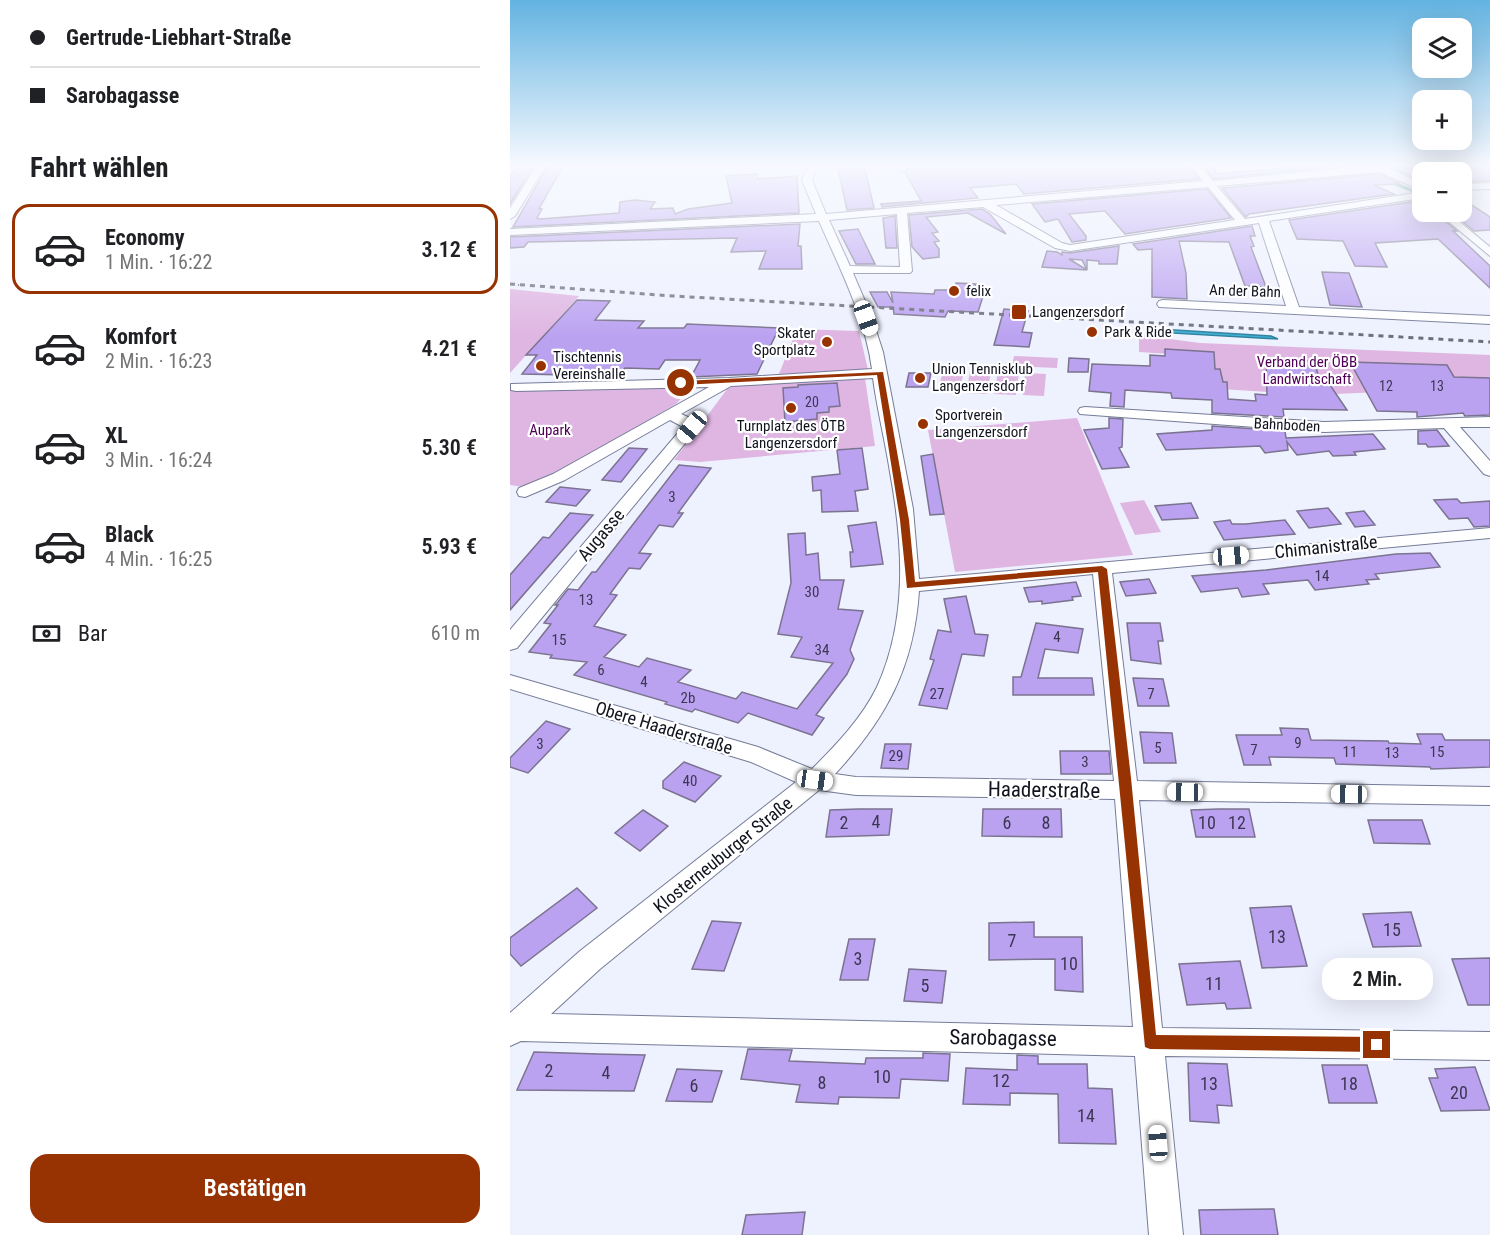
<!DOCTYPE html>
<html lang="de">
<head>
<meta charset="utf-8">
<style>
  :root { --surface:#fff; --page:#f6f6f6; --text:#202124; --muted:#757577; --line:#e0e0e0; --accent:#973202 }
  body { margin:0; font-family:"Roboto Condensed",sans-serif; background:var(--page); color:var(--text); height:100vh; display:flex; flex-direction:column; font-size:22px; white-space:nowrap }
  * { box-sizing:border-box; margin:0 }
  p { font-size:20px; color:var(--muted) }
  .icon { flex:none; width:33px; height:33px; fill:none; stroke:currentColor; stroke-width:2; stroke-linecap:round; stroke-linejoin:round }
  .map { position:relative; flex:1; overflow:hidden }
  .panel { display:flex; flex-direction:column; background:var(--surface); width:510px }
  .panel>* { flex:none }
  .banner { display:grid; align-content:center; height:132px; padding:0 30px; background:var(--surface) }
  .buttons { position:absolute; left:902px; top:18px; display:grid; gap:12px }
  .buttons a { display:grid; place-items:center; width:60px; height:60px; border-radius:12px; background:var(--surface); box-shadow:0 6px 24px #0002; font-size:30px }
  .end { position:absolute; width:27px; height:27px; margin:-14px; border:8px solid #973202; background:#fff; box-shadow:0 0 0 3px #fff }
  .from { border-radius:50% }
  .bubble { position:absolute; height:42px; border-radius:18px; background:var(--surface); box-shadow:0 6px 24px #0002; font-size:20px; font-weight:600; line-height:42px; text-align:center }
  .car { position:absolute; width:18px; height:36px; margin:-18px -9px; border-radius:8px; box-shadow:0 0 4px 2px #0007; background:linear-gradient(#fff 24%,#345 0 40%,#fff 0 76%,#345 0 86%,#fff 0) }
  .banner b { display:flex; align-items:center; gap:21px; height:57px; font-size:22px }
  .banner b+b { border-top:2px solid var(--line) }
  .banner i { width:15px; height:15px; background:var(--text) }
  ul { padding:0; list-style:none }
  li { display:flex; align-items:center; gap:18px; height:90px; margin:0 12px 9px; padding:0 18px; border:3px solid transparent; border-radius:18px }
  li div { flex:1 }
  li b { display:block; font-size:22px }
  li em { font-style:normal; font-weight:600 }
  li.active { border-color:var(--accent) }
  li>.icon { width:54px; height:54px; stroke-width:1.5 }
  h2 { padding:0 30px; font-size:27px; line-height:72px }
  .pay { display:flex; align-items:center; gap:15px; height:66px; padding:0 30px; font-size:22px }
  .pay p { margin-inline-start:auto }
  .cta { display:flex; gap:12px; margin-top:auto; padding:12px 30px }
  .cta a { flex:1; height:69px; border-radius:18px; background:var(--accent); color:#fff; font-size:24px; font-weight:600; line-height:69px; text-align:center }
  main { display:flex; flex:1; min-height:0 }
  .map>svg:first-child { display:block }
  .green { fill:#dfb5e2 }
  .water { fill:#3db2d6; stroke:#30829f; stroke-width:1.5 }
  .lines { fill:none; stroke-linecap:round; stroke-linejoin:round }
  .stream { stroke:#30829f; stroke-width:3 }
  .building { fill:#bba2f1; stroke:#7b738f; stroke-width:1.5 }
  .minor-casing { stroke:#757c98; stroke-width:2 }
  .minor { fill:#fff; fill-rule:evenodd }
  .rail-far1 { stroke:#6c6f7a; stroke-width:2; stroke-dasharray:4 4; stroke-linecap:butt }
  .rail { stroke:#6c6f7a; stroke-width:3; stroke-dasharray:5 5; stroke-linecap:butt }
  .route { fill:#973202 }
  .poi-dot { fill:#973202; stroke:#fff; stroke-width:2 }
  .labels { text-anchor:middle; stroke-width:4.5; stroke-linejoin:round; paint-order:stroke }
  .far-number-label { font-size:14px; fill:#3c3753 }
  .far-poi-label { font-size:15px; fill:#11131e; stroke:#fff; text-anchor:start }
  .far-street-label { font-size:15px; fill:#11131e; stroke:#fff }
  .far-park-label { font-size:15px; fill:#4f0056; stroke:#fff }
  .number-label { font-size:15px; fill:#3c3753 }
  .street-label { font-size:18px; fill:#11131e; stroke:#fff }
  .near-number-label { font-size:18px; fill:#3c3753 }
  .near-street-label { font-size:21px; fill:#11131e; stroke:#fff }
</style>
</head>
<body>
<main>
<section class="panel">
<div class="banner">
<b><i class="from"></i>Gertrude-Liebhart-Straße</b>
<b><i></i>Sarobagasse</b>
</div>
<h2>Fahrt wählen</h2>
<ul>
<li class="active"><svg class="icon" aria-label="car" viewBox="0 0 24 24"><path d="M5 17H2v-5l4-1 3-4h7l3 4 3 1v5h-3M9 17h6M6 11h13"/><circle cx="7" cy="17" r="2"/><circle cx="17" cy="17" r="2"/></svg><div><b>Economy</b><p>1 Min. · 16:22</p></div><em>3.12 €</em></li>
<li><svg class="icon" aria-label="car" viewBox="0 0 24 24"><path d="M5 17H2v-5l4-1 3-4h7l3 4 3 1v5h-3M9 17h6M6 11h13"/><circle cx="7" cy="17" r="2"/><circle cx="17" cy="17" r="2"/></svg><div><b>Komfort</b><p>2 Min. · 16:23</p></div><em>4.21 €</em></li>
<li><svg class="icon" aria-label="car" viewBox="0 0 24 24"><path d="M5 17H2v-5l4-1 3-4h7l3 4 3 1v5h-3M9 17h6M6 11h13"/><circle cx="7" cy="17" r="2"/><circle cx="17" cy="17" r="2"/></svg><div><b>XL</b><p>3 Min. · 16:24</p></div><em>5.30 €</em></li>
<li><svg class="icon" aria-label="car" viewBox="0 0 24 24"><path d="M5 17H2v-5l4-1 3-4h7l3 4 3 1v5h-3M9 17h6M6 11h13"/><circle cx="7" cy="17" r="2"/><circle cx="17" cy="17" r="2"/></svg><div><b>Black</b><p>4 Min. · 16:25</p></div><em>5.93 €</em></li>
</ul>
<div class="pay"><svg class="icon" aria-label="cash" viewBox="0 0 24 24"><path d="M3 7h18v10H3z"/><circle cx="12" cy="12" r="2"/></svg>Bar<p>610 m</p></div>
<div class="cta"><a>Bestätigen</a></div>
</section>
<div class="map">
<svg width="980" height="1235" viewBox="0 0 980 1235">
  <rect width="100%" height="100%" fill="#eef1fe"/>
  <path class="green" d="M0,289L69,296L0,373Z
    M287,329L349,331L358,370L269,374Z
    M629,335L690,343L980,355V387L803,395L696,388L689,356L629,352Z
    M504,356L548,358L547,368L502,366Z
    M433,370L454,371L449,393L428,392Z
    M460,371L481,372L477,394L456,393Z
    M488,372L509,373L506,395L484,394Z
    M515,373L536,374L534,396L513,395Z
    M355,378L365,446L190,462L164,460L218,388L230,385Z
    M168,387L175,394L166,404L30,483L14,487L0,485V390Z
    M567,418L623,555L445,572L418,430Z
    M634,500L651,532L625,535L610,503Z"/>
  <path class="water" d="M649,329L761,336L768,339L644,332Z"/>
  <g class="lines">
    <path class="stream" d="M881,182L903,191"/>
  </g>
  <path class="building" d="M9,164H25L0,204V177Z
    M39,164H54L29,209H32L27,218L30,219L109,213L110,202L125,200L145,202L140,209L163,208L165,214L178,209L222,203L216,176L247,174L248,179L287,176L289,213L3,227Z
    M327,164H354L364,208L337,210Z
    M402,164H678L689,179L514,194L506,184L460,188L468,198L372,207L371,204L411,201L395,172Z
    M692,164H705V174L768,169L766,167H816L704,179Z
    M876,164H912V182Z
    M925,164H980V181L951,182V172H937Z
    M870,174L890,184L864,185L884,194L739,214L736,217L712,188Z
    M697,189L721,218L615,234L595,211L559,214L576,236V240L562,242L548,219L535,222L522,204Z
    M951,198L980,217V230L964,231L951,220Z
    M901,202L912,207V212L925,213L947,231H943L980,266V288L928,239L865,243L877,267L845,266L833,241L787,239L779,220Z
    M472,209L480,214L496,234L458,213L416,217L428,232L422,233L429,241L424,242L429,249V257L413,259L402,247L399,215Z
    M385,216L387,248H376L373,218Z
    M290,224L288,246H291L292,269H249L256,251L221,252L227,238L18,242L14,247L0,248V237Z
    M742,226L745,236H740L744,246L741,247L756,287L735,286L719,242L669,241L676,273L677,299L642,297V249L628,250L623,244Z
    M348,229L365,264H346L329,231Z
    M609,246L607,264H589V261L577,260V270L572,260L559,259L577,270L532,267L537,251L547,252L552,255V252L560,253Z
    M812,272L839,273L852,307L820,305Z
    M446,283L466,284L464,290H475L468,312L438,311L435,317L384,314L383,307H368L360,292H377L383,303L381,292L424,294L425,290H446Z
    M67,300L100,301L85,320L134,321L128,328H174L177,324L269,328L247,374L181,377L190,360H155L149,369L115,368L109,376L12,374L27,355H16Z
    M494,309L518,311L512,332L522,333L519,347L484,345Z
    M655,349L704,352L705,369H710L713,382H717L718,399L746,401L745,394L757,395L756,361H804L811,385H820L837,410L773,409L774,417L702,413V400L662,398L661,393L615,390L614,407L600,406L601,393L579,391L582,364L640,366V355L655,356Z
    M559,358L579,359L578,372H558Z
    M840,362L937,365L944,377L980,378V415L955,416L953,413L907,417V412L867,411Z
    M399,373H421L418,387H396Z
    M327,383L330,406L319,407V412L307,413V419L275,422L273,388L288,387V385Z
    M599,418L613,419L612,447L609,448L619,467L592,469L574,430L599,428Z
    M702,426L775,431L776,438L863,434L875,449L844,452L846,455L823,456L819,451L787,455L777,442L778,450L755,453L750,446L656,450L647,434L702,430Z
    M927,430L939,446L918,447L916,444H908V431Z
    M119,448L137,449L111,482L92,480Z
    M352,448L358,489L345,491L348,511L312,512L311,490L303,491L302,477L330,474L327,450Z
    M423,454L434,514L420,515L411,456Z
    M169,465L201,468L168,513H173L163,527L149,525L129,553L141,554L130,569L119,568L100,594L107,595L84,626L116,635L94,657L129,667L137,658L181,670L168,682L226,699L232,692L287,709L323,663L281,657L292,637L268,634L281,583L278,534L295,533L296,555L308,553L310,580H334L328,609L353,611L340,650L344,659L337,674L306,715L314,718L302,735L238,713L228,723L185,709L182,712L155,704L157,702L64,675L77,662L40,658L42,655L19,652L41,624L34,623L48,605H45L48,602L58,589L68,590L82,572H86Z
    M50,487L80,490L66,506L36,502Z
    M947,499L951,503L980,501V526L964,527L958,518L939,519L924,500Z
    M681,503L688,518L652,520L645,506Z
    M818,508L831,524L799,528L787,511Z
    M854,511L865,525L845,527L836,513Z
    M60,513L83,515L0,610V575L33,537L39,538Z
    M720,520L722,524H736L775,520L785,534L714,540L704,522Z
    M366,522L373,564L341,567L340,552H343L338,526Z
    M920,553L930,567L865,574L869,579L856,580L859,584L805,590L798,580L753,584L759,594L732,597L728,588L691,592L682,576L756,570L886,554Z
    M639,579L646,593L616,596L610,582Z
    M566,582L571,596L562,597L563,600L532,604V601L519,602L514,588Z
    M456,596L465,634L478,635L474,656L452,654L437,709L409,705L424,660L420,659L428,630L441,632L434,599Z
    M526,623L573,629L568,653L535,649L528,678H582L584,695H503V677H511Z
    M617,623H650L653,641H648L651,664L621,660Z
    M623,678L653,679L659,706H628Z
    M36,721L60,729L18,773L0,767V758Z
    M770,728L798,729L801,740L878,741L879,743L911,744L907,734H932L935,740H980V767L921,769L920,767L826,764L824,758L759,757L761,765H734L726,735H772Z
    M630,732L662,733L666,763H634Z
    M375,744H401L398,769L371,768Z
    M550,751H599L601,774H551Z
    M174,762L211,776L185,802L153,788V781Z
    M349,809H382L379,835L316,837L320,810Z
    M473,809H551L552,837L472,836Z
    M709,809H739L745,837H686L681,810Z
    M133,810L158,826L130,851L105,833Z
    M858,820H912L920,844L864,843Z
    M67,888L87,908L11,966L0,954V938Z
    M781,906L797,966L752,968L740,908Z
    M901,912L911,946L863,947L853,914Z
    M202,921L231,923L214,971L182,969Z
    M524,922V937H572L573,992L545,990V959L479,960V923Z
    M339,939H365L358,980H330Z
    M980,958V1005H958L942,959Z
    M730,961L741,1008L717,1009L715,1003L677,1005L669,964Z
    M399,969L436,971L432,1003L394,1001Z
    M238,1049L282,1050L279,1061L355,1064L356,1058H413V1053L440,1054L438,1081L391,1079L389,1098L329,1097L328,1104L286,1102L290,1085L231,1079Z
    M24,1052L88,1054L135,1055L124,1091L7,1090Z
    M507,1055L528,1056V1064H577L578,1088L602,1089L606,1144L549,1143L548,1094L500,1093V1105L453,1104L456,1068L507,1070Z
    M678,1063L717,1064L722,1106L707,1105L709,1123L680,1121Z
    M812,1065H857L867,1103H819Z
    M965,1067L980,1110L931,1111L919,1078H928L925,1069Z
    M167,1069L212,1071L202,1102L156,1101Z
    M764,1209L768,1235H691L689,1210Z
    M295,1212L292,1235H232L236,1215Z"/>
  <g class="lines">
    <defs>
      <path id="minor" d="M28,164H37L5,216L0,219V208Z
        M299,164H308L302,180L316,214L693,181L680,164H689L703,181L870,164L912,184V191L870,172L707,186L735,219L912,192V198L759,221L789,307L980,316V324L649,307L647,304L649,301L653,300L776,306L749,223L560,251L545,248L473,207L397,213L402,271L400,273H343L361,315L373,352L403,509L409,579L980,528V538L602,573L627,781L980,787V805L629,800L652,1028L980,1032V1060L655,1056L673,1235H639L625,1056L11,1041L0,1046V1013L70,951L286,782L241,762L0,689V675L248,747L302,769C326,745 352,718 367,687C398,619 393,544 380,472C375,440 367,409 363,378L221,386L171,414L178,417L189,427L186,430L7,648L0,650V630L173,427L160,420L55,480L15,497L9,496L7,492L9,488L43,474L199,387L6,391L1,390V384L219,378L362,369C355,317 330,269 309,221L0,235V229L306,214L292,180ZM698,187L725,220L560,245L552,243L486,205ZM387,214L390,267L340,266L319,220ZM583,574L604,781L346,777L325,774C376,719 404,667 409,591ZM309,790L346,795L605,799L623,1027L41,1014L90,969Z
        M391,164H400L392,172L387,169Z
        M980,183V189L951,190V184Z
        M927,212H938L980,247V256Z
        M575,407L814,422L980,417V427H950L980,461V476L974,474L934,428L814,432L570,414L568,411L570,408Z"/>
    </defs>
    <use href="#minor" class="minor-casing"/>
    <use href="#minor" class="minor"/>
    <path class="rail-far1" d="M0,284L9,285"/>
    <path class="rail" d="M0,284L163,296L980,342"/>
  </g>
  <linearGradient id="sky" x2="0" y2="1"><stop stop-color="#63b3e1"/><stop offset="0.49" stop-color="#f7f9ff"/><stop offset="1" stop-color="#f7f9ff" stop-opacity="0"/></linearGradient>
  <rect width="980" height="337" fill="url(#sky)"/>
  <path class="route" d="M373,372L399,520L405,582L592,566L597,569L621,778L646,1035L867,1037L872,1040L874,1045L872,1050L867,1052L640,1049L635,1047L588,572L397,588L390,520L367,375L171,385L168,383L171,381Z"/>
  <g class="poi-dot">
    <circle cx="444" cy="291" r="6"/>
    <rect x="501" y="304" width="16" height="16" rx="3"/>
    <circle cx="582" cy="332" r="6"/>
    <circle cx="317" cy="342" r="6"/>
    <circle cx="31" cy="366" r="6"/>
    <circle cx="410" cy="378" r="6"/>
    <circle cx="281" cy="408" r="6"/>
    <circle cx="413" cy="424" r="6"/>
  </g>
  <g class="labels">
    <g class="far-number-label">
      <text x="876" y="391">12</text>
      <text x="927" y="391">13</text>
      <text x="302" y="407">20</text>
    </g>
    <g class="far-poi-label">
      <text x="456" y="296">felix</text>
      <text x="522" y="317">Langenzersdorf</text>
      <text x="594" y="337">Park &amp; Ride</text>
      <text x="305" y="338" text-anchor="end">Skater<tspan x="305" dy="17">Sportplatz</tspan></text>
      <text x="43" y="362">Tischtennis<tspan x="43" dy="17">Vereinshalle</tspan></text>
      <text x="422" y="374">Union Tennisklub<tspan x="422" dy="17">Langenzersdorf</tspan></text>
      <text x="425" y="420">Sportverein<tspan x="425" dy="17">Langenzersdorf</tspan></text>
      <text x="281" y="431" text-anchor="middle">Turnplatz des ÖTB<tspan x="281" dy="17">Langenzersdorf</tspan></text>
    </g>
    <g class="far-street-label">
      <text transform="translate(735 291) rotate(2)" y="5">An der Bahn</text>
      <text transform="translate(777 425) rotate(3)" y="5">Bahnboden</text>
    </g>
    <g class="far-park-label">
      <text x="797" y="367">Verband der ÖBB<tspan x="797" dy="17">Landwirtschaft</tspan></text>
      <text x="40" y="435">Aupark</text>
    </g>
    <g class="number-label">
      <text x="162" y="502">3</text>
      <text x="812" y="581">14</text>
      <text x="302" y="597">30</text>
      <text x="76" y="605">13</text>
      <text x="547" y="642">4</text>
      <text x="49" y="645">15</text>
      <text x="312" y="655">34</text>
      <text x="91" y="675">6</text>
      <text x="134" y="687">4</text>
      <text x="427" y="699">27</text>
      <text x="641" y="699">7</text>
      <text x="178" y="703">2b</text>
      <text x="788" y="748">9</text>
      <text x="30" y="749">3</text>
      <text x="648" y="753">5</text>
      <text x="744" y="755">7</text>
      <text x="840" y="757">11</text>
      <text x="927" y="757">15</text>
      <text x="882" y="758">13</text>
      <text x="386" y="761">29</text>
      <text x="575" y="767">3</text>
      <text x="180" y="786">40</text>
    </g>
    <g class="street-label">
      <text transform="translate(91 535) rotate(-50)" y="6">Augasse</text>
      <text transform="translate(816 547) rotate(-6)" y="6">Chimanistraße</text>
      <text transform="translate(154 728) rotate(17)" y="6">Obere Haaderstraße</text>
      <text transform="translate(213 855) rotate(-39)" y="6">Klosterneuburger Straße</text>
    </g>
    <g class="near-number-label">
      <text x="366" y="828">4</text>
      <text x="334" y="829">2</text>
      <text x="497" y="829">6</text>
      <text x="536" y="829">8</text>
      <text x="697" y="829">10</text>
      <text x="727" y="829">12</text>
      <text x="882" y="936">15</text>
      <text x="767" y="943">13</text>
      <text x="502" y="947">7</text>
      <text x="348" y="965">3</text>
      <text x="559" y="970">10</text>
      <text x="704" y="990">11</text>
      <text x="415" y="992">5</text>
      <text x="39" y="1077">2</text>
      <text x="96" y="1079">4</text>
      <text x="372" y="1083">10</text>
      <text x="491" y="1087">12</text>
      <text x="312" y="1089">8</text>
      <text x="699" y="1090">13</text>
      <text x="839" y="1090">18</text>
      <text x="184" y="1092">6</text>
      <text x="949" y="1099">20</text>
      <text x="576" y="1122">14</text>
    </g>
    <g class="near-street-label">
      <text transform="translate(534 790) rotate(1)" y="7">Haaderstraße</text>
      <text transform="translate(493 1038) rotate(1)" y="7">Sarobagasse</text>
    </g>
  </g>
</svg>
<div class="buttons">
<a><svg class="icon" aria-label="layers" viewBox="0 0 24 24"><path d="M12 4l9 5-9 5-9-5zM3 14l9 5 9-5"/></svg></a>
<a>+</a>
<a>−</a>
</div>
<i class="end from" style="left:171px;top:383px"></i>
<i class="end" style="left:867px;top:1045px"></i>
<div class="bubble" style="left:812px;top:958px;width:111px">2 Min.</div>
<i class="car" style="left:356px;top:318px;rotate:160deg"></i>
<i class="car" style="left:182px;top:427px;rotate:220deg"></i>
<i class="car" style="left:721px;top:556px;rotate:85deg"></i>
<i class="car" style="left:305px;top:780px;rotate:98deg"></i>
<i class="car" style="left:675px;top:792px;rotate:271deg"></i>
<i class="car" style="left:839px;top:794px;rotate:271deg"></i>
<i class="car" style="left:648px;top:1143px;rotate:356deg"></i>
</div>
</main>
</body>
</html>
